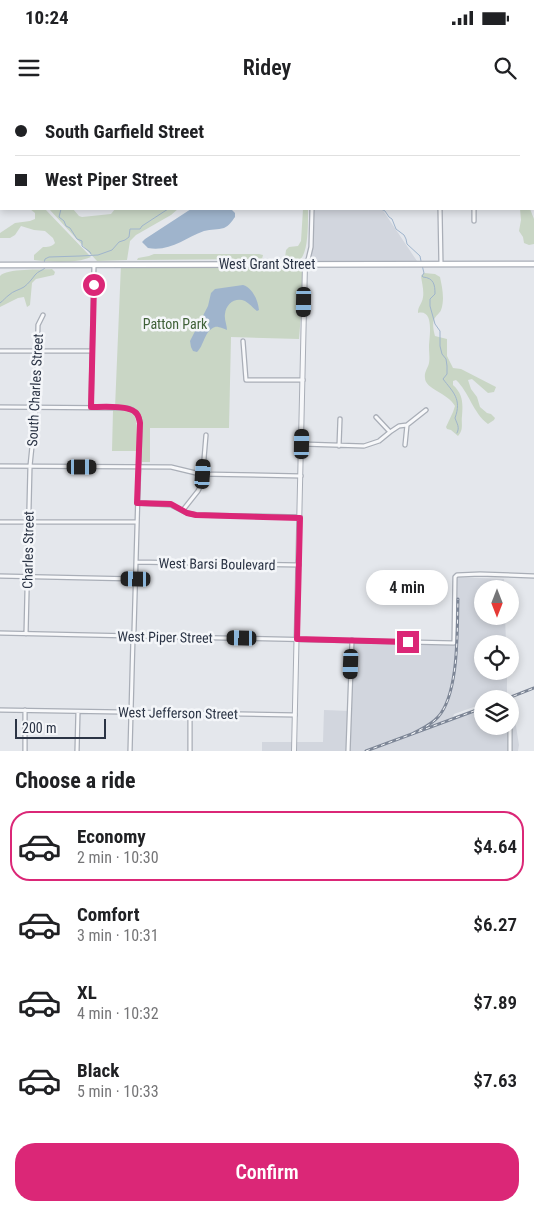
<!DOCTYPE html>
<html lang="en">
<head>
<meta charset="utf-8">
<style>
  :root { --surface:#fff; --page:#f2f2f2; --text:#202124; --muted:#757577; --line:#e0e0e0; --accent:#db2777 }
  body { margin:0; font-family:"Roboto Condensed",sans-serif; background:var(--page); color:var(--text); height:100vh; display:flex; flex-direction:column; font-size:19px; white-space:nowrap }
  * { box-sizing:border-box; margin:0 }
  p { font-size:16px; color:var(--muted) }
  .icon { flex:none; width:28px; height:28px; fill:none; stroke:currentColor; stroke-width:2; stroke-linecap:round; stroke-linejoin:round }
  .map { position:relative; height:651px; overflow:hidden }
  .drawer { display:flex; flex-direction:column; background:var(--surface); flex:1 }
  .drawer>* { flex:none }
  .hud { position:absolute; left:0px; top:0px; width:535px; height:110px; box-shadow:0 2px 8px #0003; display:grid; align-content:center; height:110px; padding:0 15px; background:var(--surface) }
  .needle { width:32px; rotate:180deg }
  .tools { position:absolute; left:474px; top:480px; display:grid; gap:10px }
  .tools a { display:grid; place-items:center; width:45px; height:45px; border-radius:50%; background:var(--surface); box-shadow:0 2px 8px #0003; font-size:25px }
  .scale { position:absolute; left:15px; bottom:12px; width:91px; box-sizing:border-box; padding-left:5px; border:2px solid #2b3445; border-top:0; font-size:14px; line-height:18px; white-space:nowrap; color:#2b3445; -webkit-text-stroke:4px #f4f6f9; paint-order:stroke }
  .end { position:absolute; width:22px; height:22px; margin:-11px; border:6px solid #db2777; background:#fff; box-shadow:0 0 0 2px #fff }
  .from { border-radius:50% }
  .bubble { position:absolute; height:35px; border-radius:18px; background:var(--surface); box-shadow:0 2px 8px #0003; font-size:16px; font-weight:600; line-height:35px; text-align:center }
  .car { position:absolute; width:15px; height:30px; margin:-15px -8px; border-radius:6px; box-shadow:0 0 4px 1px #0007; background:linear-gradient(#222 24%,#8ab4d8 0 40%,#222 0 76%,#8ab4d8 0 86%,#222 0) }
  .hud b { display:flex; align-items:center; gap:18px; height:48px; font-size:19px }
  .hud b+b { border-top:1px solid var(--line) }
  .hud i { width:12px; height:12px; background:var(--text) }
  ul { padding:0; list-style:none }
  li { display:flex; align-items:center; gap:15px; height:70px; margin:0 10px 8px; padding:0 5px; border:2px solid transparent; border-radius:20px }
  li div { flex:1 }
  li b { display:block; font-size:19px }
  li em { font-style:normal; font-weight:600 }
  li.on { border-color:var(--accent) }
  li>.icon { width:45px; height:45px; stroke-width:1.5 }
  h2 { padding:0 15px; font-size:22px; line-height:60px }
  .button { display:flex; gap:10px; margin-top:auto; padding:10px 15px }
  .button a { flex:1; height:58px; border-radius:20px; background:var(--accent); color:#fff; font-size:20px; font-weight:600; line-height:58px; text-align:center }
  .status { display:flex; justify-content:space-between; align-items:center; height:35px; padding:0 25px; background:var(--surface); direction:ltr }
  .status svg { height:14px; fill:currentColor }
  header { display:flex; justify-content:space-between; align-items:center; height:65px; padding:0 15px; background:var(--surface); font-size:22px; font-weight:600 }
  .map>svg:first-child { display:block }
  .built { fill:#d2d6de }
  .green { fill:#c9d6c5 }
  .water { fill:#9fb4cc }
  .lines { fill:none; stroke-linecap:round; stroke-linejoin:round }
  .stream { stroke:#9fb4cc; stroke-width:1 }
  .minor-casing { stroke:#a9aeb7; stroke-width:5.5 }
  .tertiary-casing { stroke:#a9aeb7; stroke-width:6 }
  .secondary-casing { stroke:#a9aeb7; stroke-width:7 }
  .minor { stroke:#f7f8fa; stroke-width:3 }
  .tertiary { stroke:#f7f8fa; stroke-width:4 }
  .secondary { stroke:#fff; stroke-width:4.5 }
  .rail-casing { stroke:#7d8696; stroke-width:3 }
  .rail { stroke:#f4f6f9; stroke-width:1; stroke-dasharray:4; stroke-linecap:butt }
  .route { stroke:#db2777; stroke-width:6 }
  .labels { text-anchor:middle; stroke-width:5; stroke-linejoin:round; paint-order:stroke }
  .street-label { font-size:14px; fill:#2b3445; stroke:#f4f6f9 }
  .park-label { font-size:14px; fill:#3f6138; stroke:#f4f6f9 }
</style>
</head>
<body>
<div class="status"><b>10:24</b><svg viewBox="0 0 49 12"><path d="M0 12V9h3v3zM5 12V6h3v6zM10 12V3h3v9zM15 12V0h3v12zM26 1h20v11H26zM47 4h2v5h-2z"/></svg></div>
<header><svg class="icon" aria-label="menu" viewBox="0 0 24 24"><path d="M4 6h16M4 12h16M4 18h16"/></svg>Ridey<svg class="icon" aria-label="search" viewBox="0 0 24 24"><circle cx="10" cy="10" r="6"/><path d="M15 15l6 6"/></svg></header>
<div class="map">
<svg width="534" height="651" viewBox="0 0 534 651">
  <rect width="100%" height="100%" fill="#e4e7ec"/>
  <path class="built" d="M312,109H382L419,164H307L309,152Z
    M455,477L504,479L505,489H482V516H505L506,544H482V571H507V595L497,599H482V604L454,614L453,617L477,610L474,617L482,614V626H510V602L512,601L519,645L518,651H262V642H323L324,610L350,611L352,540L454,545Z"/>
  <path class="green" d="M30,109H45L91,157C75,164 51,162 34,160V155L43,147C47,147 52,147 55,143L53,138L45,131L34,130L21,126L15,135L10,138H0V133L15,123L30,121L35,119V113Z
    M49,109H73L79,116L82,117L111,114L115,109H178L171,115L136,135L130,141L127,160L97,161Z
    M303,109H308C308,119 309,155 299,160C296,161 290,160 286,160L285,158L286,150L289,147L298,146L301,141Z
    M520,109H530L534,119V144L529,145L524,143L523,137L519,131L521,120Z
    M154,154H259L263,155L262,159L137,160L138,158L149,156Z
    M121,164H305L299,239L231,237L229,328H150V362H142V323L140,322L133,309L115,308Z
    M52,169L55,172L54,175L36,179L32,183L30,205L27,207L24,197L18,198L0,207V176C7,168 40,170 52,169Z
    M424,173L435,174L440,177C442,187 445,199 441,210C440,213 435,216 434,220C432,224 434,232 435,236L447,239V256L453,268L461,269L496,287L494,292L488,293L472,279L468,280L471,289L477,297L480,307L487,313L491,314L495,318L494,320L488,324C473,313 469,292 456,280L453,281V285C463,294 463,303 462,316C461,324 464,329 458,336L451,330L447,329L446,327L453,312L455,306C448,293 425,289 425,278C424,272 428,268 429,263C430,258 429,253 429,247C429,238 435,209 418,213C418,207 420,206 422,201C425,193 422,184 421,176Z
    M113,310C118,311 128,310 133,314C139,320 136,343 137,351H112Z"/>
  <path class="water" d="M191,109H231L235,113V117C232,121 229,126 224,128C218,130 211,129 204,131C185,138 170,152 148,148L142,142L145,139Z
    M243,185C253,188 258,201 259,210L257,211C253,208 250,204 245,201C235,197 226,204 225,214C224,219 227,225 227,230C224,229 218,226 215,227C204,231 204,246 197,252L193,251L191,247L190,241L208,206L211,193L215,189Z"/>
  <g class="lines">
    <path class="stream" d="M386,1L387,0
      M0,43L1,42
      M61,109L59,117L64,121L66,126L70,128L77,139L82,141V146L90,152L91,154
      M381,109L385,111L389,117L392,119L396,129L404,135L406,139L407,144L420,156L421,161
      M44,163L45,159L49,157L80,156L98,155L112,150L119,142L125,140L129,137L130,129H140L142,126L168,109
      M422,165L424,173L422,176L423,177C434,178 435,185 435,194L430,199V206L435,224L440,231V246L442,254L446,259L447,266V274L443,279C453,292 462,299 455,318C457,324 460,327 457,333
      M0,203C4,200 5,198 9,195C13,191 19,190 24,187C29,183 32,179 35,175C38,171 42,171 45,168"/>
    <defs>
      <path id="minor" d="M315,1V0
        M440,109L441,164
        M474,109V121
        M307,164L311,147L312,109
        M243,241L246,280H303
        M0,251H92
        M0,307L127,308C135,310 139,314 140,323L134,531L133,537L130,651
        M91,307L94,165
        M376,317L390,332
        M302,344L364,346L379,341L390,332L399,326L407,325L426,310
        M405,345L407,325
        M339,346L340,319
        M0,366L171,367L200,374L301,376
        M137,403L171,405L187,413L196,415L300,417
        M183,410L198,391L202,383L206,335
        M0,422H137
        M136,462L299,465
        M0,476L136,479
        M0,533L454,543L455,477L457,475L480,474L534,476
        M26,534L30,366L36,307L38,225L43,215
        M0,610L295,615
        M510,618V607
        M25,651V610
        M77,651L78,612
        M190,651V614
        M348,651L352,540
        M510,651V626"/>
      <path id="tertiary" d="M294,651L305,164"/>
      <path id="secondary" d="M0,165L534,164"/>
    </defs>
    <use href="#minor" class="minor-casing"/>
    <use href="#tertiary" class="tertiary-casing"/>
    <use href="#secondary" class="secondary-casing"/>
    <use href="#minor" class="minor"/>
    <use href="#tertiary" class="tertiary"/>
    <use href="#secondary" class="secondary"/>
    <defs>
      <path id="rail" d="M506,599L534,588
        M412,634C421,629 431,625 438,617C459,594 457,531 458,499
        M366,651L482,608"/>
    </defs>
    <use href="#rail" class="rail-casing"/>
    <use href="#rail" class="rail"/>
  </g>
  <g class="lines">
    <path class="route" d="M94,185L91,307C101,307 128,305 135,312C139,315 139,319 140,323L137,403L171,404L187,413L196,415L300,418L297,539L408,542"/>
  </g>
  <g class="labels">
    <g class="street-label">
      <text x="267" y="169">West Grant Street</text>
      <text transform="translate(35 290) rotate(-87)" y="5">South Charles Street</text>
      <text transform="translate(28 450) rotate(-89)" y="5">Charles Street</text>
      <text transform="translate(217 464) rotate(1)" y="5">West Barsi Boulevard</text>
      <text transform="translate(165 537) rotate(1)" y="5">West Piper Street</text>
      <text transform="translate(178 613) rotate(1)" y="5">West Jefferson Street</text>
    </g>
    <g class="park-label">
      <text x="175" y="229">Patton Park</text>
    </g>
  </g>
</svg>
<div class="tools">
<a><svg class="needle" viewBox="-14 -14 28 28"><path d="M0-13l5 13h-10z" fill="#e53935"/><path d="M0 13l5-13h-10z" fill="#757577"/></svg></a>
<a><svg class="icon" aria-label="locate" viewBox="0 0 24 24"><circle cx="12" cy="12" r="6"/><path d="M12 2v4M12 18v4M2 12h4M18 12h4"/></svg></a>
<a><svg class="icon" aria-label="layers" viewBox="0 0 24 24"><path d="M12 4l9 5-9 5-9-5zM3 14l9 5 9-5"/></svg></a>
</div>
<div class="scale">200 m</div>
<i class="end from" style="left:94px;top:185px"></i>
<i class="end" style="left:408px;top:542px"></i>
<div class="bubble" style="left:366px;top:470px;width:82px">4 min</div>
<i class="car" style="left:304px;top:202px;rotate:181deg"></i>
<i class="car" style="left:302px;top:344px;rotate:1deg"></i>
<i class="car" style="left:82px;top:367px;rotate:90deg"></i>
<i class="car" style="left:203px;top:374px;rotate:4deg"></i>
<i class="car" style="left:136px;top:479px;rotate:271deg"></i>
<i class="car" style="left:242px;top:538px;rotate:271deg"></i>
<i class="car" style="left:351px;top:564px;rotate:182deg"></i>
<div class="hud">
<b><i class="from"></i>South Garfield Street</b>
<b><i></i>West Piper Street</b>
</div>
</div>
<section class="drawer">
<h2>Choose a ride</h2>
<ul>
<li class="on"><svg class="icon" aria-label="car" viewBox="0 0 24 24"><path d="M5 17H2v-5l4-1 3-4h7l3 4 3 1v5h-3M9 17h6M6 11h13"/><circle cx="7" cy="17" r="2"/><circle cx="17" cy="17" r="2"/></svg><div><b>Economy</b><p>2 min · 10:30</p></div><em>$4.64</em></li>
<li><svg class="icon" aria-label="car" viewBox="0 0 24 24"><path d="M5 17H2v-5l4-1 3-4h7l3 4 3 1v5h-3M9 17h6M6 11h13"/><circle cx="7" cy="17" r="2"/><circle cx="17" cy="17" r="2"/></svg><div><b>Comfort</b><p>3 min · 10:31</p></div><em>$6.27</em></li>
<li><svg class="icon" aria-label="car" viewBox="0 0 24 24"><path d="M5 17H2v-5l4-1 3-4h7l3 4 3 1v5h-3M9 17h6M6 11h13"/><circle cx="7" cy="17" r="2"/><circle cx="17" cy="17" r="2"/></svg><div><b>XL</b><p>4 min · 10:32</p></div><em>$7.89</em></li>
<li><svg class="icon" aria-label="car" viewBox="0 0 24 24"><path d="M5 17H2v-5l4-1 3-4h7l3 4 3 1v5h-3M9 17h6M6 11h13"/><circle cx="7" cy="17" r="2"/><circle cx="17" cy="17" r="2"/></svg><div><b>Black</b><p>5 min · 10:33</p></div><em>$7.63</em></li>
</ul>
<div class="button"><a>Confirm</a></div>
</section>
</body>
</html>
